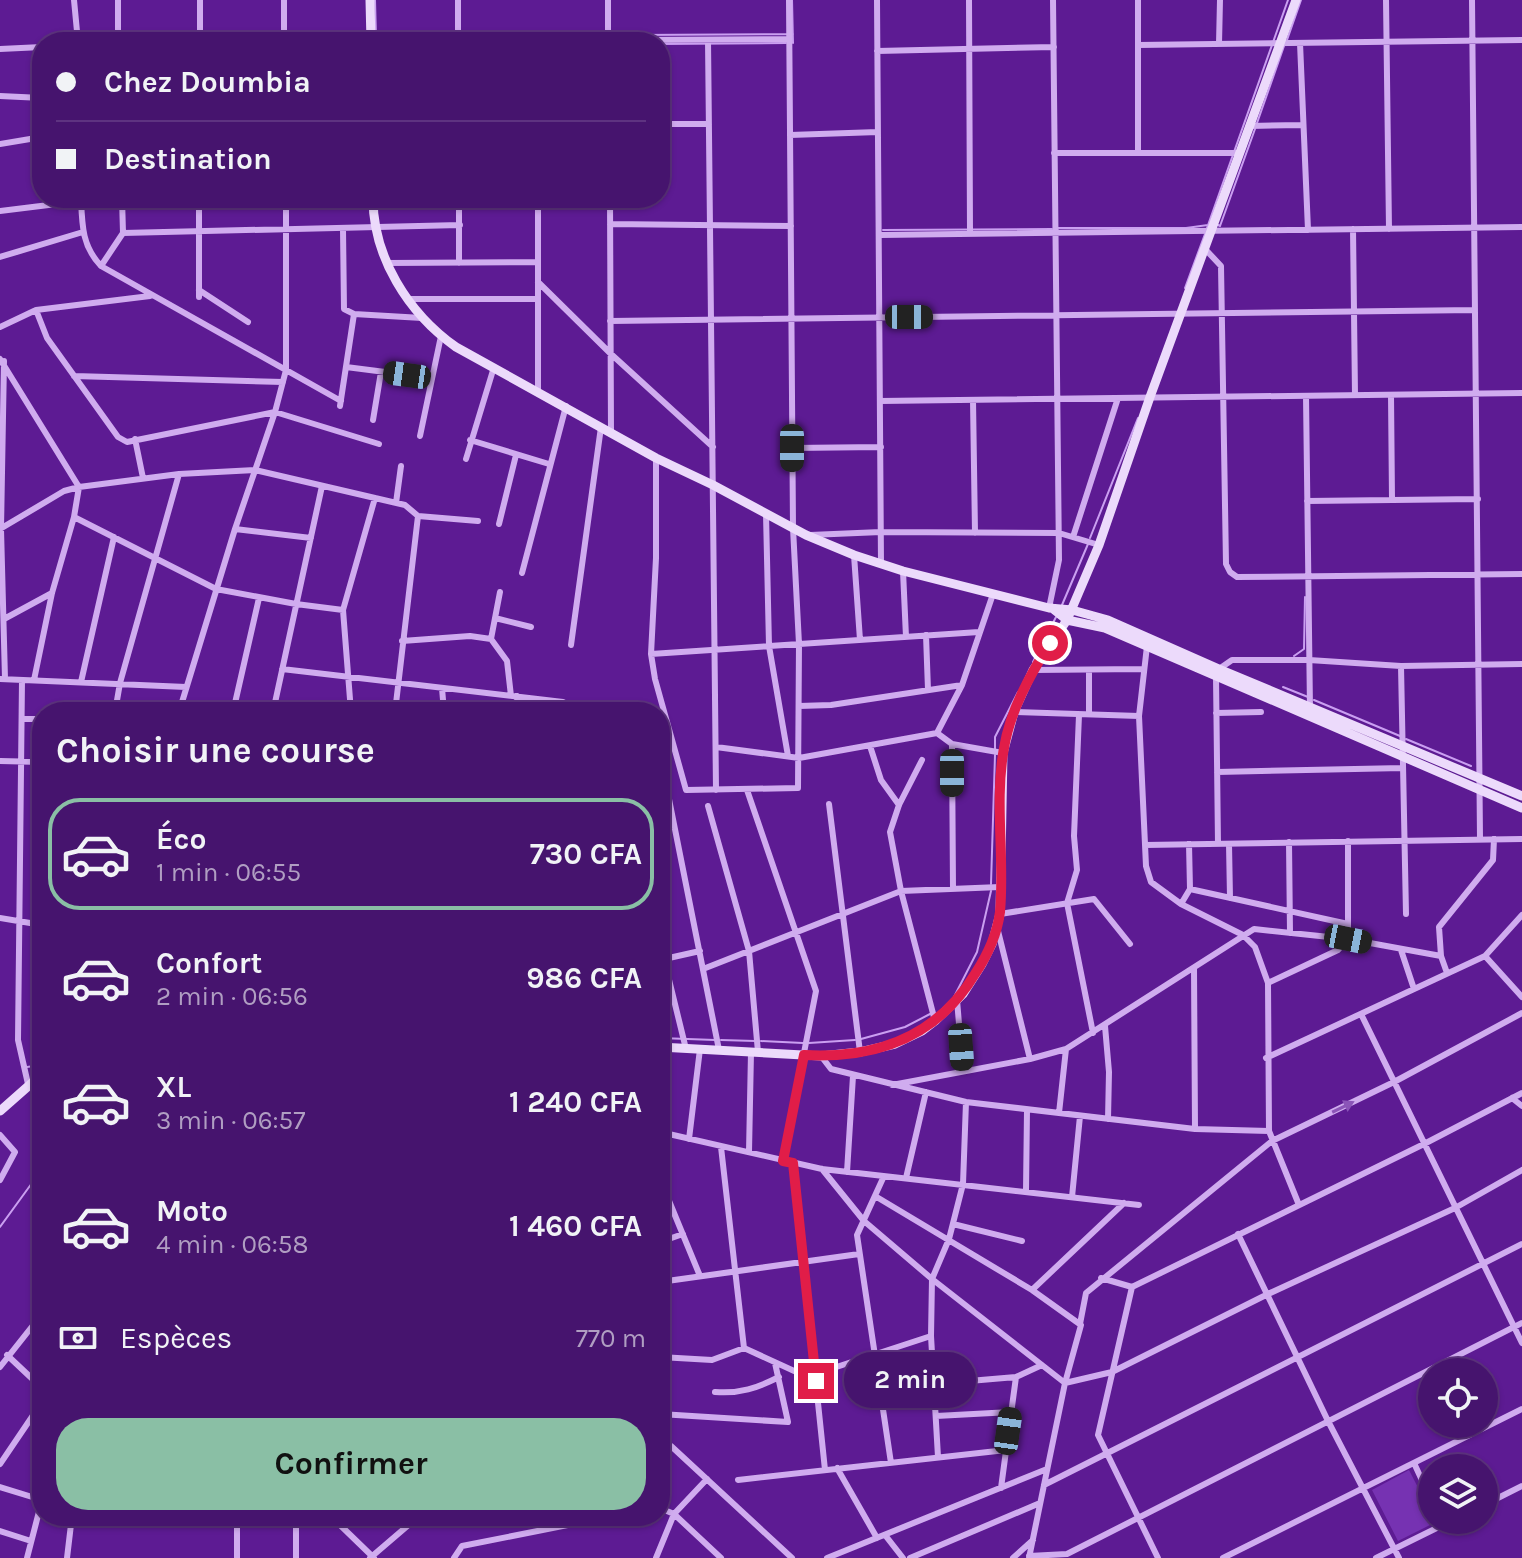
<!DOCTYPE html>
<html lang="fr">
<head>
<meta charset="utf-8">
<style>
  :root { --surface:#46146e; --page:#502176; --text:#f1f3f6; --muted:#b09ec2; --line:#5e3381; --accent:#8abfa5 }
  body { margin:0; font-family:Karla,sans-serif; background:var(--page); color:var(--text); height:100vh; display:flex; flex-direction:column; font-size:30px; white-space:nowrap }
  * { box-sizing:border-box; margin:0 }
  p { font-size:26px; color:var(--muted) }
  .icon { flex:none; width:44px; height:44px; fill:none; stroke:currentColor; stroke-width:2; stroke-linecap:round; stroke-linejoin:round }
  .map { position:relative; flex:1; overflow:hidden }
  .panel { position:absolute; left:32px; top:702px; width:638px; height:824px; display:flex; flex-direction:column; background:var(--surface); border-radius:32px; box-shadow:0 2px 6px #0004,0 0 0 2px var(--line) }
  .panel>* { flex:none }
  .top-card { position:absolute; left:32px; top:32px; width:638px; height:176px; border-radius:32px; box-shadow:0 2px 6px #0004,0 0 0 2px var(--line); display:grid; align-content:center; height:176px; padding:0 24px; background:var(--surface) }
  .fabs { position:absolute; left:1418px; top:1358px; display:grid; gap:16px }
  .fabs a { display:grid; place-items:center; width:80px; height:80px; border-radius:50%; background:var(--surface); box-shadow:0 2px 6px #0004,0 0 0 2px var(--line); font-size:40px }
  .end { position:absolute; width:36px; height:36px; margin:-18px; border:10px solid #e11d48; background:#fff; box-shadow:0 0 0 4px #fff }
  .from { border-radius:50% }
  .bubble { position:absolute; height:56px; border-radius:28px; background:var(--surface); box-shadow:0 2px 6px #0004,0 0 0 2px var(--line); font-size:26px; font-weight:700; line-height:56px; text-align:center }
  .car { position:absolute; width:24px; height:48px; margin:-24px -12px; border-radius:10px; box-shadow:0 0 6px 2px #0007; background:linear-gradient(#222 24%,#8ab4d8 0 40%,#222 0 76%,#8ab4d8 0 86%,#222 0) }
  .top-card b { display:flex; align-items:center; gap:28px; height:76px; font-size:30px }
  .top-card b+b { border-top:2px solid var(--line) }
  .top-card i { width:20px; height:20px; background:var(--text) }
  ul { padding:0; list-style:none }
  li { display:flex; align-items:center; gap:24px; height:112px; margin:0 16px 12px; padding:0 8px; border:4px solid transparent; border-radius:32px }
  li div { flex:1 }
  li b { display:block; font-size:30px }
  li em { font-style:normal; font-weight:700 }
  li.current { border-color:var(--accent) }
  li>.icon { width:72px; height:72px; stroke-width:1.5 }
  h2 { padding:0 24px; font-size:36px; line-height:96px }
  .pay { display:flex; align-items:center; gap:20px; height:88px; padding:0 24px; font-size:30px }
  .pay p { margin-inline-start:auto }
  .cta { display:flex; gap:16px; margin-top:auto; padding:16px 24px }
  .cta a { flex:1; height:92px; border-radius:32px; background:var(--accent); color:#111; font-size:32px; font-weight:700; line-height:92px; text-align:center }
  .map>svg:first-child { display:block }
  .green { fill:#7632b2 }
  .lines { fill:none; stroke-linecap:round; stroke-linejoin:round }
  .stream { stroke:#ca9ff1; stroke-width:2 }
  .minor { stroke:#d0acef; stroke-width:6 }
  .secondary { stroke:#ecdafb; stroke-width:9 }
  .oneway { fill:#8b55b8 }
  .route { stroke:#e11d48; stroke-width:10 }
</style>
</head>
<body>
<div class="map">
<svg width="1522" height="1558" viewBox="0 0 1522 1558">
  <rect width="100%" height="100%" fill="#5d1b93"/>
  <path class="green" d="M1409,1470L1432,1515V1520L1436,1522L1398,1541L1372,1490Z"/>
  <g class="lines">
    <path class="stream" d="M375,0L376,37H455
      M792,0L793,43
      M462,36L793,34
      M1287,40L1301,0
      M660,44L786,43
      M1257,123L1284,46
      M1218,225L1220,226L1255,129
      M1058,228H1186L1208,225
      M1207,228L1288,0
      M883,230L1052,229
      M1185,288L1205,234
      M1090,538L1138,418
      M1062,605L1088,544
      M1294,656L1304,649L1305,597
      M1033,662L1056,617
      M1283,687L1308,697
      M1314,700L1400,736
      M1406,739L1471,766
      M995,749V737L1018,692
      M991,884L995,755
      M954,997L977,952L991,891
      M660,1038L715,1040
      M861,1039L905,1027L930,1014
      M721,1040L755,1041
      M761,1041L803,1043
      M809,1043L855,1040
      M27,1067L34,1066L42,1059
      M0,1227L32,1183L36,1166L35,1154L42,1139"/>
    <path class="minor" d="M74,0L78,42
      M118,0V42
      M458,0V42
      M608,0V42
      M877,0L881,564
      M969,0L970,234
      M1386,0L1389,229
      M1472,0L1480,838
      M708,40L716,790
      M200,42V0
      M284,42V0
      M338,42L789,39
      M1300,43L1308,230
      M1219,44L1220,0
      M1138,45L1522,40
      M0,49L42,47
      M877,51L1054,47
      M0,96L42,98
      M660,124H709
      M1250,126L1302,125
      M790,135L878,132
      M0,144L42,137
      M1138,152V0
      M1054,153H1240
      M81,198C82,225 82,246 101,266L341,401
      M538,198V391
      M610,198L611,431
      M0,211L81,201
      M610,224L791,226
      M343,229L344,309L354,314L422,318
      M1353,229L1355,395
      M123,233L460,225
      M880,235L1522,227
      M1206,250L1221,266L1226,564L1230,572L1237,577L1522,574
      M0,257L83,232
      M387,263L538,262
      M459,263V198
      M101,266L123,233L122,198
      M538,282L611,354L713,447
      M199,290L248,322
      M199,297V198
      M408,299H538
      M36,310L150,296
      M610,321L1475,310
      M0,327L36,310L47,338L118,437L127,442L275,412L379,444
      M0,359L79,487L74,517L52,593L34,680
      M4,361L1,529L5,679
      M346,367L432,378
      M74,376L283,382
      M1391,395L1392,500
      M1306,396L1310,709
      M973,400L975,533
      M880,401L1522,393
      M340,406L354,314
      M373,420L381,372
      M420,436L441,336
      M135,439L143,478
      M470,440L549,464
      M792,448L881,447
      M656,458V558L651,654L655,679L686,790L798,788L799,644L793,528L789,0
      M466,459L494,367
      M1307,501L1478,499
      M396,503L401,466
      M766,514L769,646L788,756
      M418,516L478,521
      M74,517L216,589L296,604L343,610
      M499,524L516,455
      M0,529L64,491L79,487L179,474L255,470L405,505L418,516L395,712
      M235,529L311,538
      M810,535L881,532L1059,533L1099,545
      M1073,537L1118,398
      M854,555L860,640
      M903,571L906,637
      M522,573L566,406
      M1049,608L1059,560L1053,0
      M495,618L531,627
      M4,619L52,593
      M926,635L928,690
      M491,639L500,592
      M402,641L470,636L491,639L507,661L511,696
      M571,645L601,427
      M1147,646L1139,716L1146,866L1151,882L1181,904L1243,935L1255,947L1268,983L1269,1131L1299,1205
      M651,654L979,632
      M1401,666L1406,914
      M282,669L563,702L562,712
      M1033,670L1142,669
      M1089,670V714
      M0,679L186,687
      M22,680L18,1040L28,1084
      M81,682L114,537
      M442,688L444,712
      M517,696L518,712
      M799,706L831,705L962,685
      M115,712L120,683L179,474
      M179,712L235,529L275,412L286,370V198
      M233,712L259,598
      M273,712L322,486
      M351,712L343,610L375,498
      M1014,712L1139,716
      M1216,713L1261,712
      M1079,715L1074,836L1077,870L1067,903L1093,1033
      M22,719H42
      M937,733L952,744L1003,753
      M952,744L953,889
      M870,746L881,780L899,805
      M716,747L799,758L937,733L962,685L993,594
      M660,754L719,1050
      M922,760L899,805L890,832L901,891L935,1021
      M0,761L42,762
      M1217,772L1403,768
      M747,790L816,991L783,1161
      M829,804L860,1052
      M708,806L749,951L758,1052
      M660,825L674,826
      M1289,842L1290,933
      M1218,844L1216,677L1219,669L1232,660H1309L1401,666L1522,664
      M1229,844L1230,898
      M1145,845L1522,839
      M1190,889L1348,924
      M1181,904L1190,889L1189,844
      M1000,914L1094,899L1130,944
      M0,918L42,925
      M997,927L1030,1059
      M660,943L686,1049
      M1401,950L1414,989
      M1441,956L1439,927L1493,860L1494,839
      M1485,956L1522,997
      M660,960L700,951
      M1194,968L1195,1129
      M703,969L901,891L1000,887
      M1268,983L1338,950L1348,939V841
      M957,1000L963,1071
      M1361,1014L1522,1343
      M1105,1026L1109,1072L1108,1119
      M821,1056L831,1069L966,1102L1195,1129L1269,1131
      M1266,1058L1485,956L1522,915
      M892,1085L1030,1059L1066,1049L1254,929L1348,939L1441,956L1447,973
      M1512,1098L1522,1106
      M1059,1113L1066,1049
      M660,1132L822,1169L1139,1205
      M0,1135L15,1152L0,1180
      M689,1139L700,1049
      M721,1147L744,1348
      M749,1152L751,1052
      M793,1163L825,1470
      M822,1169L864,1221L932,1279L1065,1383
      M847,1172L853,1076
      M884,1176L857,1235L891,1463
      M906,1178L926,1092
      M660,1179L700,1276
      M1026,1191L1027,1110
      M875,1196L1032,1290L1081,1325L1065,1383L1029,1558
      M1072,1197L1080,1116
      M953,1224L1022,1241
      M1238,1234L1328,1421L1399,1558
      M660,1242L683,1234
      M1101,1278L1132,1287L1424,1144L1522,1093
      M660,1282L859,1254
      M1132,1287L1098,1435L1158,1558
      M1032,1290L1124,1203
      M1080,1324L1086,1293L1272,1141L1394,1082L1522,1013
      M7,1355L42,1388
      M660,1357L712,1360L744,1348L816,1381
      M0,1367L42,1314
      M815,1374L931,1336
      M1065,1383L1112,1372L1268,1294L1455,1208L1522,1170
      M934,1384L1016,1377L1042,1365
      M715,1392C740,1394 757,1388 779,1377
      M660,1414L788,1422L775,1363
      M936,1416L1011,1412
      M660,1448L671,1446L792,1558
      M938,1457L931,1336L932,1279L949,1239L963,1184L966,1102
      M1414,1463L1432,1502
      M0,1464L42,1402
      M837,1468L877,1538
      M738,1480L1006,1450
      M1044,1485L1522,1244
      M0,1487L42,1500
      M1001,1488L1016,1377
      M1484,1505L1522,1486
      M660,1508L674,1514L721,1558
      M223,1516L338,1523L374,1558
      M0,1531L31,1541
      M885,1535L903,1558
      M1029,1556L1067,1554L1522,1323
      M27,1558L42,1500
      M67,1558L72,1516
      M237,1558V1516
      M296,1558V1522
      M370,1558L419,1516
      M454,1558L462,1546L613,1516
      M656,1558L674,1514L707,1479
      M827,1558L1047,1469
      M910,1558L1040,1503
      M1013,1558L1033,1540
      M1223,1558L1522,1409
      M1376,1558L1453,1520"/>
    <path class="secondary" d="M370,0L371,42
      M373,198C373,257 408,313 456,347L656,458L713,485L806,535L854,555L903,571L1049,608L1072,610L1108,620L1219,669L1522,796
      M1052,608L1067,620L1105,628L1522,808
      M660,1047L821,1056L860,1052L895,1044L922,1031L935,1021L963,994L982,964L992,944L1000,914L1003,753L1014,712L1033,670L1067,620L1099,545L1150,397L1296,0
      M0,1111L42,1074"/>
  </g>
  <defs><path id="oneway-solid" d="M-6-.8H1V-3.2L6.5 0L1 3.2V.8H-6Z" transform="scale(2)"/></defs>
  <use class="oneway" href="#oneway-solid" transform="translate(1343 1107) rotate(-26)"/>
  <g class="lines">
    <path class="route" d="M816,1381L793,1163L783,1161L804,1055C876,1059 937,1037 975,974C987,956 997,935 1000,912C1005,858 994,802 1004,748C1010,711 1030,675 1050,643"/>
  </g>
</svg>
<div class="fabs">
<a><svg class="icon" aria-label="locate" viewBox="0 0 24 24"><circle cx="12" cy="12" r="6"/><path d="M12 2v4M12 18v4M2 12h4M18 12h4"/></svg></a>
<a><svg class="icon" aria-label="layers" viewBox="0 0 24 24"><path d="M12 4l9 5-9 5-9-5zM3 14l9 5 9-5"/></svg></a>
</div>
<i class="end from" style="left:1050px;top:643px"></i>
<i class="end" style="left:816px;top:1381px"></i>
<div class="bubble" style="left:844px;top:1352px;width:132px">2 min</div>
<i class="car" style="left:909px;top:317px;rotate:90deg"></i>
<i class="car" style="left:407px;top:375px;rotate:278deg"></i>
<i class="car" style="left:792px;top:448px;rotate:180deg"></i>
<i class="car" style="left:952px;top:773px;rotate:180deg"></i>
<i class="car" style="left:1348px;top:939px;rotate:101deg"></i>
<i class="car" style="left:961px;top:1047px;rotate:176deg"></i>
<i class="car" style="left:1008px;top:1431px;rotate:8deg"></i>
<div class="top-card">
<b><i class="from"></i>Chez Doumbia</b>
<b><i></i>Destination</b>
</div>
<section class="panel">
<h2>Choisir une course</h2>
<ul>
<li class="current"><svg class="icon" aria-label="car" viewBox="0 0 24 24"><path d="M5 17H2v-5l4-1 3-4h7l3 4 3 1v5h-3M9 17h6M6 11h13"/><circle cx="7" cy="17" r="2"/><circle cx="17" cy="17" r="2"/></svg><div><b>Éco</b><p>1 min · 06:55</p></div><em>730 CFA</em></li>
<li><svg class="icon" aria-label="car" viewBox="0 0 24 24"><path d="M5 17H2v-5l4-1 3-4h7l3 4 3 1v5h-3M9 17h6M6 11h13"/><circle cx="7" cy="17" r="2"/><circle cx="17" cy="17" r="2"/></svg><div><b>Confort</b><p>2 min · 06:56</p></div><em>986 CFA</em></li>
<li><svg class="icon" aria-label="car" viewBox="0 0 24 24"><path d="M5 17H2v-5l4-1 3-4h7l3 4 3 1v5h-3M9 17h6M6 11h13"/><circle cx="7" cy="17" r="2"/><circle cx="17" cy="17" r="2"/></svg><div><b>XL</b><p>3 min · 06:57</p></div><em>1 240 CFA</em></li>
<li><svg class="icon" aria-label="car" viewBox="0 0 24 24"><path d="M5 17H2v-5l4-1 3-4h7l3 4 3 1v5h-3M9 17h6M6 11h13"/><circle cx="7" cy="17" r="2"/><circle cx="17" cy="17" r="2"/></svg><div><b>Moto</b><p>4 min · 06:58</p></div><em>1 460 CFA</em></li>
</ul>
<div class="pay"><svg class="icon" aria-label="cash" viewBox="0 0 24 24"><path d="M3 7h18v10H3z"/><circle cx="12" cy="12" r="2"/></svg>Espèces<p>770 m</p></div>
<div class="cta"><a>Confirmer</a></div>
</section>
</div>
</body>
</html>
